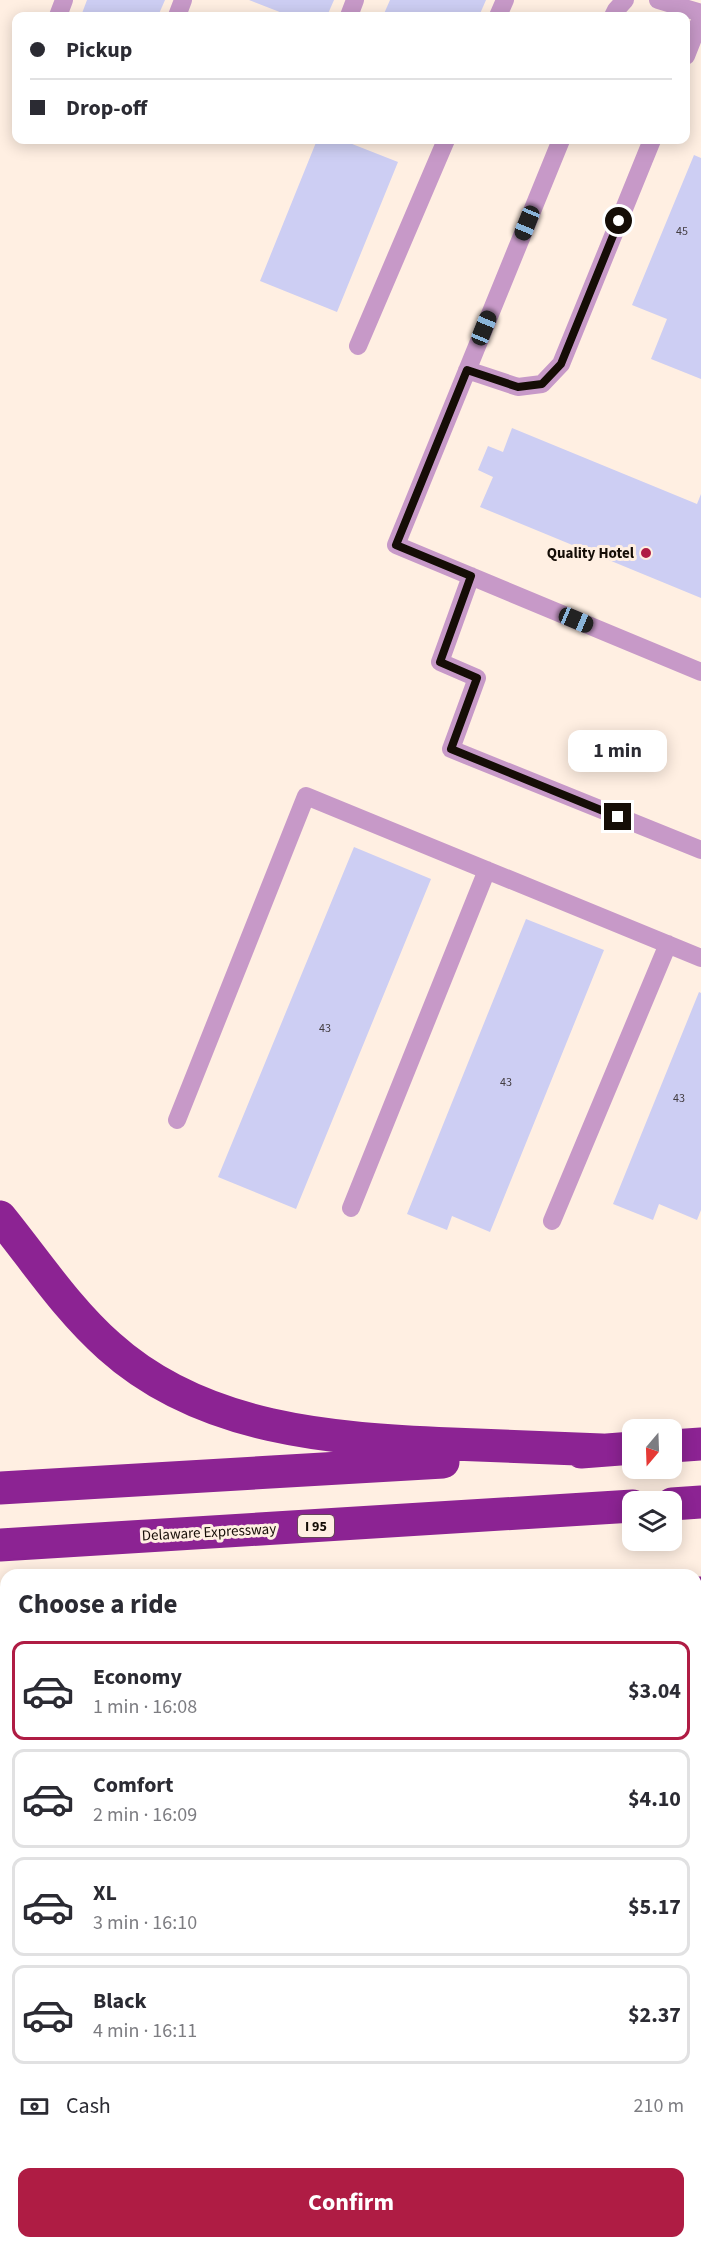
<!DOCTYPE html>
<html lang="en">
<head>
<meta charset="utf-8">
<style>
  :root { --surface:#fff; --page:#f7f7f7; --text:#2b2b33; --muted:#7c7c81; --line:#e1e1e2; --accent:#af1c44 }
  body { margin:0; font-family:"Source Sans 3",sans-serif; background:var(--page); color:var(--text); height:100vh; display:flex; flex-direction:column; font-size:22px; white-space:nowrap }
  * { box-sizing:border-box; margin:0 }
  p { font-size:20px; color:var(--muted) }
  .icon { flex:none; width:33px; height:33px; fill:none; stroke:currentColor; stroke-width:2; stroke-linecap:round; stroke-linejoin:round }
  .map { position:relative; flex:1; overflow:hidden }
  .sheet { position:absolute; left:0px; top:1569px; width:702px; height:680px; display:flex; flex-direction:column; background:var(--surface); border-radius:18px 18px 0 0; box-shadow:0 3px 15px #0003 }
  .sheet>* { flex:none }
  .top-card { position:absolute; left:12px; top:12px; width:678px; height:132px; border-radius:12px; box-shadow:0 3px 15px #0003; display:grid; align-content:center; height:132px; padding:0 18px; background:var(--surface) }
  .needle { width:39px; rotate:199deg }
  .buttons { position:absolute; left:622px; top:1419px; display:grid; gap:12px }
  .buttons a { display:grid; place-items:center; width:60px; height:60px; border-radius:12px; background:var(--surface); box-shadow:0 3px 15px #0003; font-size:30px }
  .end { position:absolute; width:27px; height:27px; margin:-14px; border:8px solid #150d06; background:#fff; box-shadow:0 0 0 3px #fff }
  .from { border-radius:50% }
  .bubble { position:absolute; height:42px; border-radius:12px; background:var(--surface); box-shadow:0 3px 15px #0003; font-size:20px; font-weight:700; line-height:42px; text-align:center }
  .car { position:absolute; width:18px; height:36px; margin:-18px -9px; border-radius:8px; box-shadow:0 0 4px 2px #0007; background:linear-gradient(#222 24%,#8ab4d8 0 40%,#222 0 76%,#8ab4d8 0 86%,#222 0) }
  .top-card b { display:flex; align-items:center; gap:21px; height:57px; font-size:22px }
  .top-card b+b { border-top:2px solid var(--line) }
  .top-card i { width:15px; height:15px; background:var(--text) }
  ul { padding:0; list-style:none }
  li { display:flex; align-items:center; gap:18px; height:99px; margin:0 12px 9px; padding:0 6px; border:3px solid var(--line); border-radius:12px }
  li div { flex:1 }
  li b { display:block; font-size:22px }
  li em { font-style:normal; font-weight:700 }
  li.active { border-color:var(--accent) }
  li>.icon { width:54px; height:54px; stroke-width:1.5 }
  h2 { padding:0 18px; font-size:27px; line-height:72px }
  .pay { display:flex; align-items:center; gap:15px; height:66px; padding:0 18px; font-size:22px }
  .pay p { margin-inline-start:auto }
  .action { display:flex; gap:12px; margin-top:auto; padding:12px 18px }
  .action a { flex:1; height:69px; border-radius:12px; background:var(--accent); color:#fff; font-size:24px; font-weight:700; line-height:69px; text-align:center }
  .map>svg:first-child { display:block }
  .water { fill:#96cef2 }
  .building { fill:#cdcef3 }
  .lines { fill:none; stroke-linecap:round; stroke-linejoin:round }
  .lane { stroke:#c799c8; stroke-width:18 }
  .highway { stroke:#8c2393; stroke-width:33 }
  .route { stroke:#150d06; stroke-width:8 }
  .poi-dot { fill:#af1c44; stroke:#ffefe2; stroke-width:2 }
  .labels { text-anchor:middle; stroke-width:6; stroke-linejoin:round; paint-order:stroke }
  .number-label { font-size:12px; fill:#433d41 }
  .shield { fill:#ffefe2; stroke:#5b5148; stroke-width:1.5 }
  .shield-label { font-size:14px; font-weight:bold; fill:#150d06 }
  .poi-label { font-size:15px; font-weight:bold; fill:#150d06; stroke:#ffefe2; text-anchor:end }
  .street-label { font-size:15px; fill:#150d06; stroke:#ffefe2 }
</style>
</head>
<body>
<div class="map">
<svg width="701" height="2248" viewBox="0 0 701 2248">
  <rect width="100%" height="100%" fill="#ffefe2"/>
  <path class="water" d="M701,1779V2248H93L96,2242H696V1780Z"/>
  <path class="building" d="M87,0H165L158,16H81Z
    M249,0H334L327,16H290Z
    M390,0H486L479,16H383Z
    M317,140H342L398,162L337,312L260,281Z
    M694,155L701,158V379L651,359L667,319L632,305Z
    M512,428L697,504L701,494V598L480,507L493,477L478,470L488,446L503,452Z
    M354,847L431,879L296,1209L218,1177Z
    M526,919L604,950L490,1232L452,1216L447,1230L407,1214Z
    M699,992L701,993V1210L697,1220L659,1204L653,1220L613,1204Z"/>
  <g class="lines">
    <path class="lane" d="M658,0L701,13
      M58,16L64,0
      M177,16L183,0
      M349,16L355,0
      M498,16L505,0
      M613,16L616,10L625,0
      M686,56L701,18
      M561,140L396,545L701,672
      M358,346L446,140
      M467,370L518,387L542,384L561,364L652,140
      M471,576L440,662L477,678L451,749L701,850
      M177,1120L306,796L701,958
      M351,1208L487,870
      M552,1221L668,944"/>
    <path class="highway" d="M0,1217C35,1260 67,1309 109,1346C202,1430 332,1439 452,1444C502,1446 552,1448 602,1450
      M672,1446L701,1444
      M581,1452L633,1448
      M0,1488L443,1462
      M672,1504L701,1502
      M0,1545L633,1506
      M696,1593H701
      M0,1637H6
      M696,1658L701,1657
      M0,1700H6
      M0,2108L6,2097"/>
  </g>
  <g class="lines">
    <path class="route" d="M618,817L451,749L477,678L440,662L471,576L396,545L467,370L518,387L542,384L561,364L619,221"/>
  </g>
  <circle class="poi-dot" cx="646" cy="553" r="6"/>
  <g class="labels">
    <g class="number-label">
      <text x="682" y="235">45</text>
      <text x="325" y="1032">43</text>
      <text x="506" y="1086">43</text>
      <text x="679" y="1102">43</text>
    </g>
    <rect class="shield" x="298" y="1515" width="36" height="22" rx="4.5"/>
    <g class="shield-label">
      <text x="316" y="1531">I 95</text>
    </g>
    <g class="poi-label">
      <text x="634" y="558">Quality Hotel</text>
    </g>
    <g class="street-label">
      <text transform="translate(209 1532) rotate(-3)" y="5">Delaware Expressway</text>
    </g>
  </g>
</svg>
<div class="buttons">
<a><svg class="needle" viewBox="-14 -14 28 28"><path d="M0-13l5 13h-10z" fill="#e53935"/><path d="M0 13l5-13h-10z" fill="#7c7c81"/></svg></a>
<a><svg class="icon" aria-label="layers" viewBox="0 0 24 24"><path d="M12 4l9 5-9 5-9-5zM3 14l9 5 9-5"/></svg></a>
</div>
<i class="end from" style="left:619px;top:221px"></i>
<i class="end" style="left:618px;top:817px"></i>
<div class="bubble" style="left:568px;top:730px;width:99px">1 min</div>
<i class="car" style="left:527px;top:223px;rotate:202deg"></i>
<i class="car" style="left:484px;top:328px;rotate:22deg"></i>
<i class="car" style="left:576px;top:620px;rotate:113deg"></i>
<div class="top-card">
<b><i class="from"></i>Pickup</b>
<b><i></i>Drop-off</b>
</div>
<section class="sheet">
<h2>Choose a ride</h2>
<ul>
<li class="active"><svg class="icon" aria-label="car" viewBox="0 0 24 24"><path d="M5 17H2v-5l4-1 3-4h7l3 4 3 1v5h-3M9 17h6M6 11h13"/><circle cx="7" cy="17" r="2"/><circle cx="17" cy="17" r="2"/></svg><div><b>Economy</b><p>1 min · 16:08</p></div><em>$3.04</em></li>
<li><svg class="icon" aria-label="car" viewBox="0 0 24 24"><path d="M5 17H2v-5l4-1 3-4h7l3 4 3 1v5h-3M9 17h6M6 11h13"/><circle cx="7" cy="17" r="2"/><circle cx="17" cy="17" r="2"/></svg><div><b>Comfort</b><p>2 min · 16:09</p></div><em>$4.10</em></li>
<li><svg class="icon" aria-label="car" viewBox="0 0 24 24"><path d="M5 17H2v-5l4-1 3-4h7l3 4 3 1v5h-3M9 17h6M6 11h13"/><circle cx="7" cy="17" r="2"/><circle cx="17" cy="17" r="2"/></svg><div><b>XL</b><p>3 min · 16:10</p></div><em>$5.17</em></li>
<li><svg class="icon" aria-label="car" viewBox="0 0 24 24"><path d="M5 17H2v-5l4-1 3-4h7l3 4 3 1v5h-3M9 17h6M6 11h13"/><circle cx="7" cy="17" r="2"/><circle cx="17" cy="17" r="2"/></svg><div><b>Black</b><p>4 min · 16:11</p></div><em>$2.37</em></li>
</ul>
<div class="pay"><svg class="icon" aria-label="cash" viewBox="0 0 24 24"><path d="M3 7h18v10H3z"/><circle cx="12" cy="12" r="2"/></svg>Cash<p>210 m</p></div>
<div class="action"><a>Confirm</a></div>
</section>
</div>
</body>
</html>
